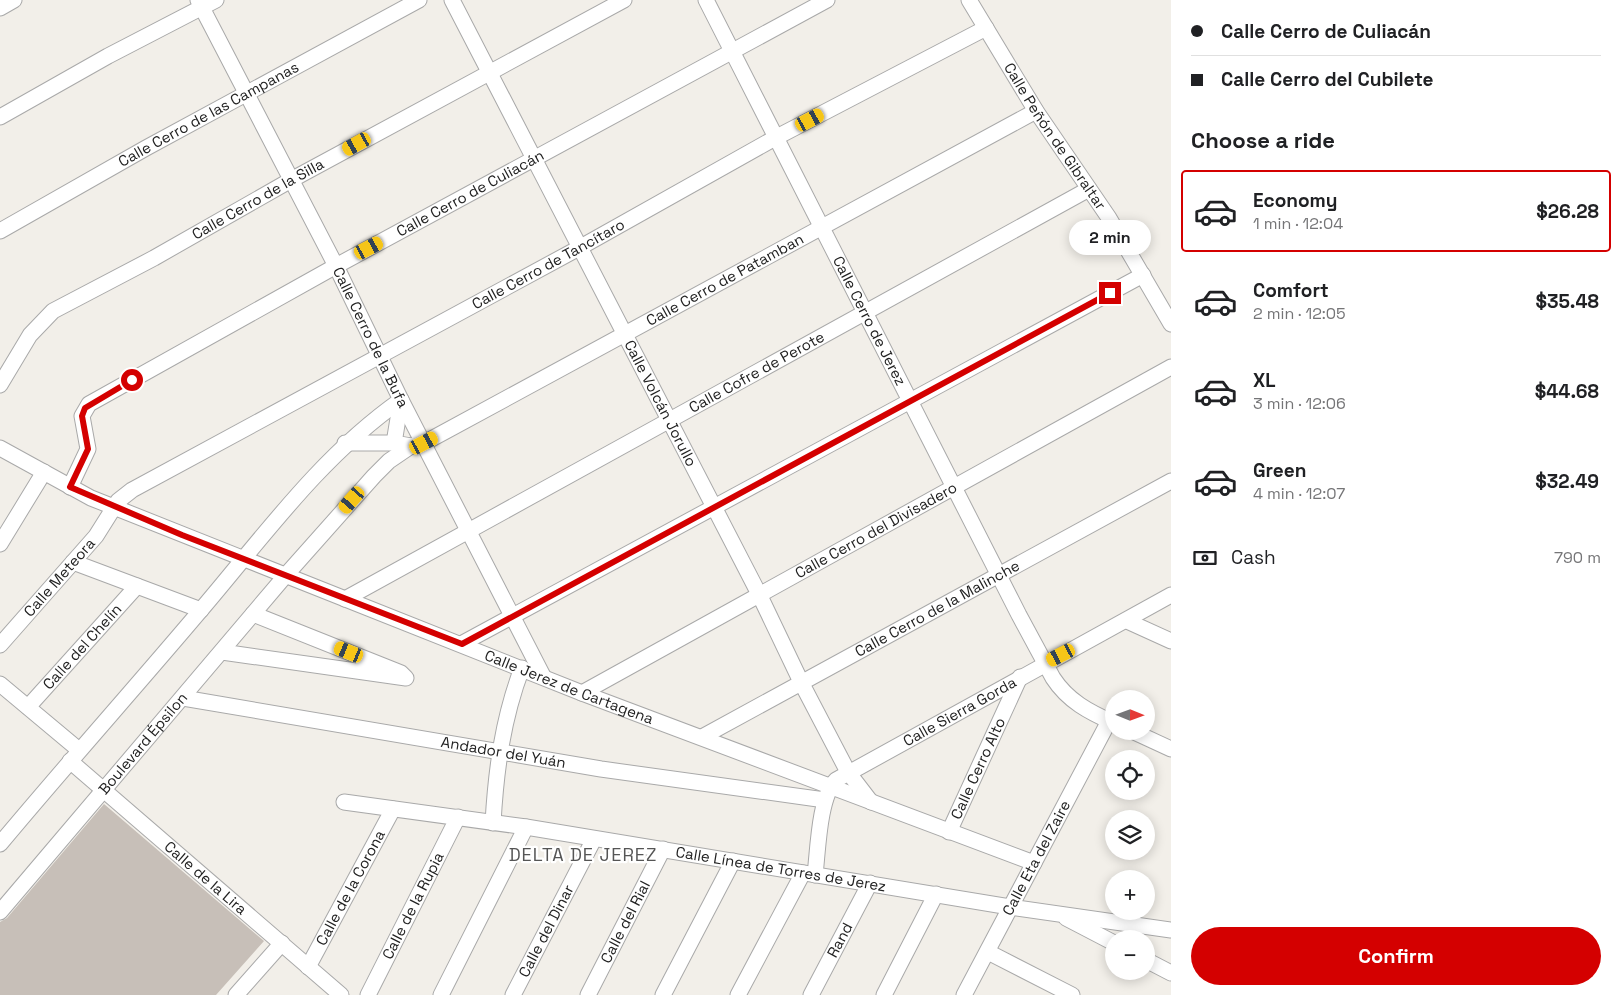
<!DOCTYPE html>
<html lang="en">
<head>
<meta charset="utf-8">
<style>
  :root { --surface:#fff; --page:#f2f2f2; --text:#202124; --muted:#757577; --line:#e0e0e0; --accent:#d40000 }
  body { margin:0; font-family:"Space Grotesk",sans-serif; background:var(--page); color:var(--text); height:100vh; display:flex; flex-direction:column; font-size:19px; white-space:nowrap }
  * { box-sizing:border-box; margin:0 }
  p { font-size:16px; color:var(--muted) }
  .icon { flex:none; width:28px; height:28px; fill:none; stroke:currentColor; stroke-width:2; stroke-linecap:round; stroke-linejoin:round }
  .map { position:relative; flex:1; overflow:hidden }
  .drawer { display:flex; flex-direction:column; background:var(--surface); width:450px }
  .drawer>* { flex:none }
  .hud { display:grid; align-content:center; height:110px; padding:0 20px; background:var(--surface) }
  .needle { width:32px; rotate:91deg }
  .controls { position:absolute; left:1105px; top:690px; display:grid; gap:10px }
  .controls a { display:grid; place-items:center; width:50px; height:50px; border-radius:50%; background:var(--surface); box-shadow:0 2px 12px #0003; font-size:25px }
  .end { position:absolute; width:22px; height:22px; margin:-11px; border:6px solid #d40000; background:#fff; box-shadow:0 0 0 2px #fff }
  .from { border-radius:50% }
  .bubble { position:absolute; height:35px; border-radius:18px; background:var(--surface); box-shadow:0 2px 12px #0003; font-size:16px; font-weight:700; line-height:35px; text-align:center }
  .car { position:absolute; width:15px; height:30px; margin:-15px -8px; border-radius:6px; box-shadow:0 0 4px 1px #0007; background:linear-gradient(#f5c518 24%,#345 0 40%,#f5c518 0 76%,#345 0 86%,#f5c518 0) }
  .hud b { display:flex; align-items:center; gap:18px; height:48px; font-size:19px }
  .hud b+b { border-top:1px solid var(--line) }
  .hud i { width:12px; height:12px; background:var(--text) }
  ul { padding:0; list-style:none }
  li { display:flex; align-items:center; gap:15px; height:82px; margin:0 10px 8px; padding:0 10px; border:2px solid transparent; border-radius:5px }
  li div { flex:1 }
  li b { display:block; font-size:19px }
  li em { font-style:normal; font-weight:700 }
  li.on { border-color:var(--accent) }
  li>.icon { width:45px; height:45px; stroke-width:1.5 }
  h2 { padding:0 20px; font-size:22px; line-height:60px }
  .pay { display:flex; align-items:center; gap:12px; height:55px; padding:0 20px; font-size:19px }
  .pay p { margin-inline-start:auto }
  .cta { display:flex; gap:10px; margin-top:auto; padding:10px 20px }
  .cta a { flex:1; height:58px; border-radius:30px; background:var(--accent); color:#fff; font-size:20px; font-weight:700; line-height:58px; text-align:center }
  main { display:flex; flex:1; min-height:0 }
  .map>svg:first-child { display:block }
  .building { fill:#c7bfb8 }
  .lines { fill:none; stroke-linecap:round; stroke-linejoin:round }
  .minor-casing { stroke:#a9a9a9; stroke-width:17 }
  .minor { stroke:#fff; stroke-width:15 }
  .route { stroke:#d40000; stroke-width:6 }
  .labels { text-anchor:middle; stroke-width:4.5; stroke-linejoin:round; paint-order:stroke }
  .street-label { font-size:15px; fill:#222; stroke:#fff }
  .quarter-label { font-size:18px; letter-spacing:1px; fill:#555; stroke:#fff }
</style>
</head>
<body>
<main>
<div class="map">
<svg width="1171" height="995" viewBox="0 0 1171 995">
  <rect width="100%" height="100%" fill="#f2efe9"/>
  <path class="building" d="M104,804L264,941L216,995H0V922L7,918Z"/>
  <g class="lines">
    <defs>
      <g id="minor">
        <path id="s1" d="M198,0L336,266L401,400L543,676"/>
        <path id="s2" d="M452,0L759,594L802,684L848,772L871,802"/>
        <path id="s3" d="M706,0L1019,615L1053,678C1068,701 1089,712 1114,723"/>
        <path id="s4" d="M969,0L1036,111L1109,218L1171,324"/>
        <path d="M0,8L14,0"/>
        <path d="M0,117L108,56L216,0"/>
        <path id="s5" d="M0,231L146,148L419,0"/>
        <path id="s6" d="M0,385L30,335L53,311L154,258L291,180L624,0"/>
        <path d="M345,443H394L411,446"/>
        <path d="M394,443L401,400"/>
        <path id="s7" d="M0,448L91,498L582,693L1034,863"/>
        <path id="s8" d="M70,487L88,449L82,416L89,404L336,266L827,0"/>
        <path d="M0,544L44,472"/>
        <path d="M73,562L201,610"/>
        <path id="s9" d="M345,599L1089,189"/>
        <path d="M1127,621L1171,641"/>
        <path d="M461,644L1143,275"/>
        <path id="s10" d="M0,645L96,536L118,501L132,490L579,248L775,138L986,28"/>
        <path d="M222,652L406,678L401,673L253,614"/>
        <path d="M0,684L79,750"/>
        <path id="s11" d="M582,693L1171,367"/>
        <path id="s12" d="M183,698L601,769L825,800"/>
        <path id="s13" d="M28,707L137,586"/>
        <path d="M1132,731L1171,749"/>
        <path id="s14" d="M702,737L1171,481"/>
        <path id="s15" d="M70,761L341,995"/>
        <path id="s16" d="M344,802L526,827L1010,907L1171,930"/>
        <path d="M493,823C496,769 503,718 522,668"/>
        <path id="s17" d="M949,832L1020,677"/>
        <path d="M0,844C66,765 134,689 200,611C264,536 320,457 401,400"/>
        <path id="s18" d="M815,875C818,850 819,797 836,780L1171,595"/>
        <path id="s19" d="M0,912L286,575L374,476L389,461L411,446L424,443L1036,111"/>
        <path d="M1066,918L1114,943"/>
        <path d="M988,952L1072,995"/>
        <path d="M1146,960L1171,973"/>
        <path id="s20" d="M308,967L393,809"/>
        <path d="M236,995L282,943"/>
        <path id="s21" d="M368,995L458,817"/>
        <path d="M441,995L526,827"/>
        <path id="s22" d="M513,995L594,839"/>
        <path id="s23" d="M588,995L663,849"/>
        <path d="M663,995L733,861"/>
        <path d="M738,995L803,873"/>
        <path id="s24" d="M811,995L870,883"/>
        <path d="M884,995L936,894"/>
        <path id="s25" d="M964,995L1109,721"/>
      </g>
    </defs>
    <use href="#minor" class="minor-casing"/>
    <use href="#minor" class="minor"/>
  </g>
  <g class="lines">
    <path class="route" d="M132,380L85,408L82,416L88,449L70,487L182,535L462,644L1110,293"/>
  </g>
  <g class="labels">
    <g class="street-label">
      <text dy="5" stroke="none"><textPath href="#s5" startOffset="239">Calle Cerro de las Campanas</textPath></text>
      <text dy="5" stroke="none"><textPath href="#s4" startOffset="161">Calle Peñón de Gibraltar</textPath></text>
      <text dy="5" stroke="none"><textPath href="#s8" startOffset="525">Calle Cerro de Culiacán</textPath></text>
      <text dy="5" stroke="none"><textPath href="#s6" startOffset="325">Calle Cerro de la Silla</textPath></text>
      <text dy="5" stroke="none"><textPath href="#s10" startOffset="678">Calle Cerro de Tancítaro</textPath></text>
      <text dy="5" stroke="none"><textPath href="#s19" startOffset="978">Calle Cerro de Patamban</textPath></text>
      <text dy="5" stroke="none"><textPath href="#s3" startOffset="360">Calle Cerro de Jerez</textPath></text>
      <text dy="5" stroke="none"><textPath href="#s1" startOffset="379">Calle Cerro de la Bufa</textPath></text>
      <text dy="5" stroke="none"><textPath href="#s9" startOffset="470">Calle Cofre de Perote</textPath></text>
      <text dy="5" stroke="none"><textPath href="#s2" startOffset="454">Calle Volcán Jorullo</textPath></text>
      <text dy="5" stroke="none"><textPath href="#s11" startOffset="336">Calle Cerro del Divisadero</textPath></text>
      <text dy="5" stroke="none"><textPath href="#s10" startOffset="90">Calle Meteora</textPath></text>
      <text dy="5" stroke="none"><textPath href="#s14" startOffset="268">Calle Cerro de la Malinche</textPath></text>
      <text dy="5" stroke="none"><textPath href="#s13" startOffset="81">Calle del Chelín</textPath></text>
      <text dy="5" stroke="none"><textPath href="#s7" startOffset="618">Calle Jerez de Cartagena</textPath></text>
      <text dy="5" stroke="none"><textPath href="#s18" startOffset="240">Calle Sierra Gorda</textPath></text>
      <text dy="5" stroke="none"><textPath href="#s19" startOffset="221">Boulevard Épsilon</textPath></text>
      <text dy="5" stroke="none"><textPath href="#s12" startOffset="325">Andador del Yuán</textPath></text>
      <text dy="5" stroke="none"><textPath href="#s17" startOffset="70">Calle Cerro Alto</textPath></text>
      <text dy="5" stroke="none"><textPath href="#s25" startOffset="155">Calle Eta del Zaire</textPath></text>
      <text dy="5" stroke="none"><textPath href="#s16" startOffset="442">Calle Línea de Torres de Jerez</textPath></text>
      <text dy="5" stroke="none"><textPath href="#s15" startOffset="179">Calle de la Lira</textPath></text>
      <text dy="5" stroke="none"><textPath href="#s20" startOffset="90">Calle de la Corona</textPath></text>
      <text dy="5" stroke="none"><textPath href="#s21" startOffset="100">Calle de la Rupia</textPath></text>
      <text dy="5" stroke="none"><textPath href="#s23" startOffset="82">Calle del Rial</textPath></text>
      <text dy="5" stroke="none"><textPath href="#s22" startOffset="72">Calle del Dinar</textPath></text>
      <text dy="5" stroke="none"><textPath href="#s24" startOffset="62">Rand</textPath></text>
    </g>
    <g class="quarter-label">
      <text x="583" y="861">DELTA DE JEREZ</text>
    </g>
  </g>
</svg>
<div class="controls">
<a><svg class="needle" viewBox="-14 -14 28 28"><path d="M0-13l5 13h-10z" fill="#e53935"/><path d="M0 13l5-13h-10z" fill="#757577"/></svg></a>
<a><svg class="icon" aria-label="locate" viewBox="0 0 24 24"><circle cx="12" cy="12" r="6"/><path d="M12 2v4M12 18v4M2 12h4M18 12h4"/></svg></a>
<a><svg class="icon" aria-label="layers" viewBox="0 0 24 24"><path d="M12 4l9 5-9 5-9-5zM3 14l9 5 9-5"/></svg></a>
<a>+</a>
<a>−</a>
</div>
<i class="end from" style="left:132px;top:380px"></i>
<i class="end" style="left:1110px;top:293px"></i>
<div class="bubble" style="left:1069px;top:220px;width:82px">2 min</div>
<i class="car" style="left:810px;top:120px;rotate:62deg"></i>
<i class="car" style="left:357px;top:144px;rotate:241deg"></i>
<i class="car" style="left:369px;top:248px;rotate:62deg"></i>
<i class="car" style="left:424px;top:443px;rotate:62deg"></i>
<i class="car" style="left:352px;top:500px;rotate:221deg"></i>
<i class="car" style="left:349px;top:652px;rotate:292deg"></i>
<i class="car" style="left:1061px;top:655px;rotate:243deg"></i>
</div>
<section class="drawer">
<div class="hud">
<b><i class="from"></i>Calle Cerro de Culiacán</b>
<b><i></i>Calle Cerro del Cubilete</b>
</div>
<h2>Choose a ride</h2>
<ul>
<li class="on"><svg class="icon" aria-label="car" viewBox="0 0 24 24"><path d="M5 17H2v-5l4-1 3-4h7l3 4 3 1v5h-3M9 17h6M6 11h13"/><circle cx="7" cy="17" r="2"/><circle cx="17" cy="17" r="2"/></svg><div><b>Economy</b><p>1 min · 12:04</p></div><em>$26.28</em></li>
<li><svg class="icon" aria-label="car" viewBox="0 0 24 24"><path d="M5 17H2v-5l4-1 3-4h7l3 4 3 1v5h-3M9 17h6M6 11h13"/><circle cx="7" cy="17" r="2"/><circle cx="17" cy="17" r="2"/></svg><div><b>Comfort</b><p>2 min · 12:05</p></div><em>$35.48</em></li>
<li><svg class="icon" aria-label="car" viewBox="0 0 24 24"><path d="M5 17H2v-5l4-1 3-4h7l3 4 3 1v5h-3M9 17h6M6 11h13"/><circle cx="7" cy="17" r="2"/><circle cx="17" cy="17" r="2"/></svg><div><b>XL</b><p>3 min · 12:06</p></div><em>$44.68</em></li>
<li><svg class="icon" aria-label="car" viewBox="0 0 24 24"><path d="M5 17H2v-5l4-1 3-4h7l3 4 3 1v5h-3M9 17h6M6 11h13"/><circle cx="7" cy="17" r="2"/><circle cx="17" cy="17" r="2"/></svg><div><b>Green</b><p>4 min · 12:07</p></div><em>$32.49</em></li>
</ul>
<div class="pay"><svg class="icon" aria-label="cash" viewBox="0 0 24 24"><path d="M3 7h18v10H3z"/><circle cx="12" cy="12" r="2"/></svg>Cash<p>790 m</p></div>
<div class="cta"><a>Confirm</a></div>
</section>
</main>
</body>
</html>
